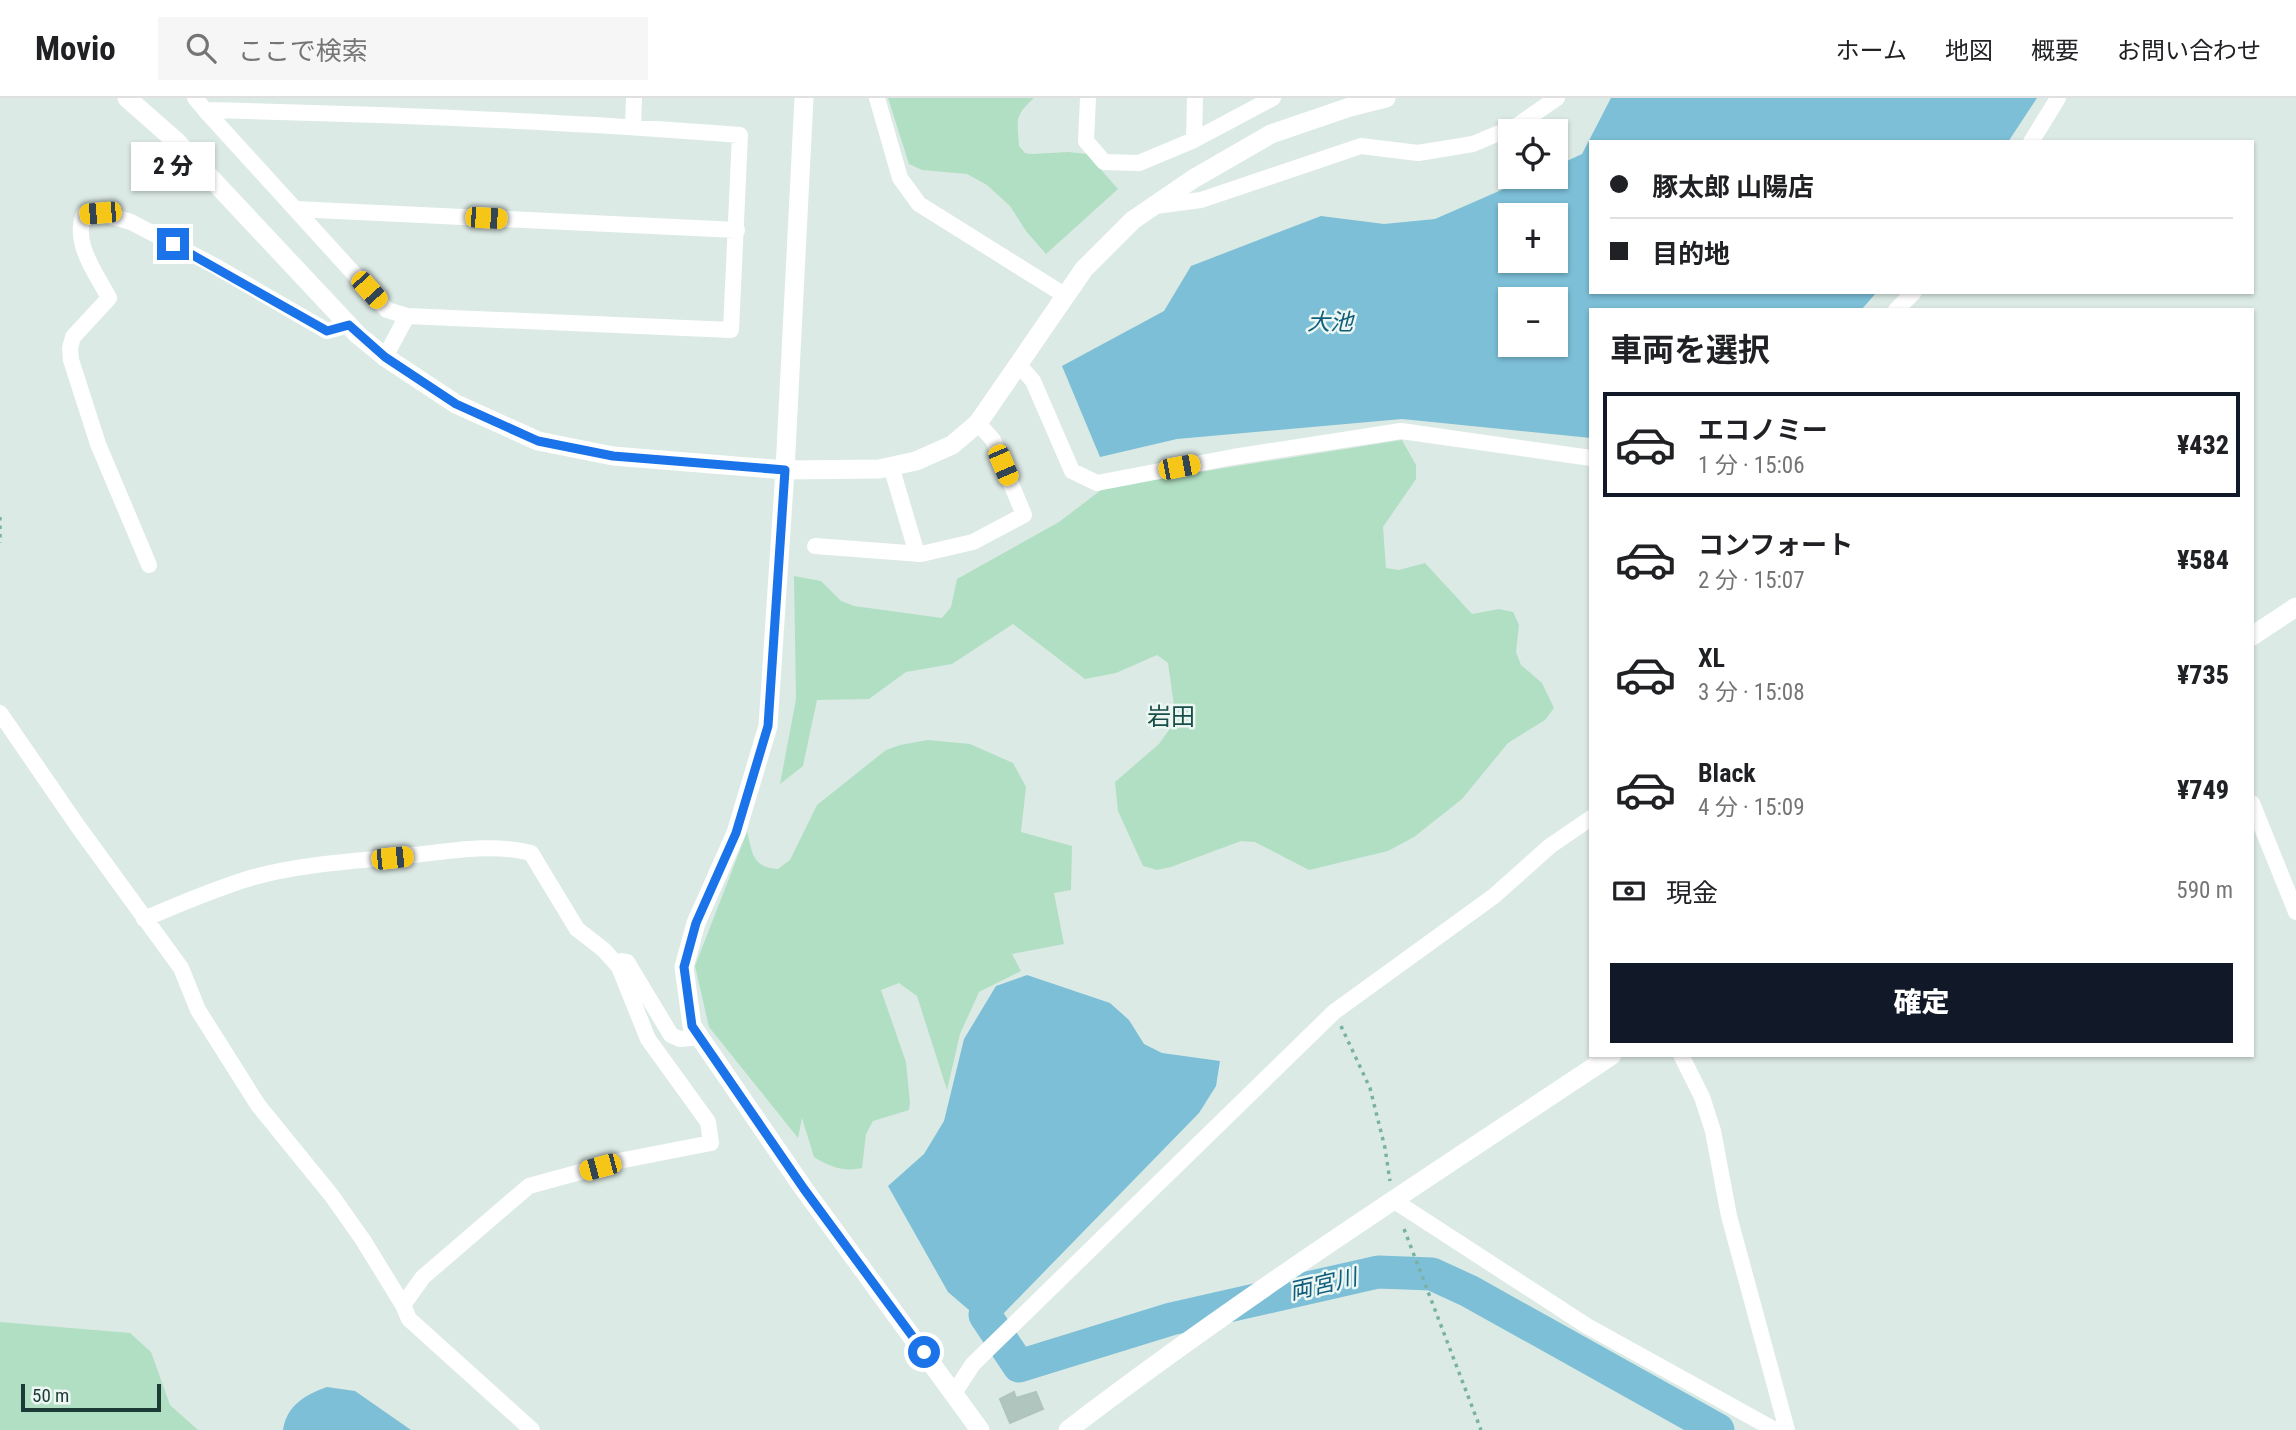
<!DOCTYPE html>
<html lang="ja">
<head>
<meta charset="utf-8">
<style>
  :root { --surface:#fff; --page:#f6f6f6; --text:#202124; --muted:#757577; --line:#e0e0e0; --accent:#111827 }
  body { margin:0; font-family:"Roboto Condensed","Noto Sans JP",sans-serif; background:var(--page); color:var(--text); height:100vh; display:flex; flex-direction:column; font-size:26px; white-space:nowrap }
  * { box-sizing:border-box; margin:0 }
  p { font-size:23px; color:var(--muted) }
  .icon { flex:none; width:38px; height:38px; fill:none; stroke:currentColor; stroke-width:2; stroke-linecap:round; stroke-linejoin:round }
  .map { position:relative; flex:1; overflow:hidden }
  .side { position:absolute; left:1589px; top:210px; width:665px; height:749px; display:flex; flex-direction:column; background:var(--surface); border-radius:0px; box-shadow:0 2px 5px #0004 }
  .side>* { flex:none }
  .guide { position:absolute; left:1589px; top:42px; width:665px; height:154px; border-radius:0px; box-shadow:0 2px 5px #0004; display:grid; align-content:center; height:154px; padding:0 21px; background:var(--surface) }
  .buttons { position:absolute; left:1498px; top:21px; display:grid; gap:14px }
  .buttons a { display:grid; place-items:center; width:70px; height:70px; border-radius:0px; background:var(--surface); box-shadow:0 2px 5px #0004; font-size:35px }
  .scale { position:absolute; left:21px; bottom:18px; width:140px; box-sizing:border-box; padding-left:7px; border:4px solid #1c3b36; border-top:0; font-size:19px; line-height:24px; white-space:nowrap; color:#1c3b36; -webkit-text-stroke:5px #ecf7f3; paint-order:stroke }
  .end { position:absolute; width:32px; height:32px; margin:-16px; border:9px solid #1a73e8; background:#fff; box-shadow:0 0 0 4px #fff }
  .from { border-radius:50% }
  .bubble { position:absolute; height:49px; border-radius:0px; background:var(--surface); box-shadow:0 2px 5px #0004; font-size:23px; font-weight:800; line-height:49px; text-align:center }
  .car { position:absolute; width:21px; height:42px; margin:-21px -10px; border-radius:9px; box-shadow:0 0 5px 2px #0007; background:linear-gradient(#f5c518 24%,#345 0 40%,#f5c518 0 76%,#345 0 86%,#f5c518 0) }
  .guide b { display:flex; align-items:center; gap:24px; height:66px; font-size:26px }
  .guide b+b { border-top:2px solid var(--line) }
  .guide i { width:18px; height:18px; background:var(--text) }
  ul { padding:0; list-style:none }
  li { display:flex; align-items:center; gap:21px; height:105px; margin:0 14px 10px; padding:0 7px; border:4px solid transparent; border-radius:0px }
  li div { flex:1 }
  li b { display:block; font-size:26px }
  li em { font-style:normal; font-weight:800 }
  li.active { border-color:var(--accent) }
  li>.icon { width:63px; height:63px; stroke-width:1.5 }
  h2 { padding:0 21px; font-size:32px; line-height:84px }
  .pay { display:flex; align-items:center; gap:18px; height:77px; padding:0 21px; font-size:26px }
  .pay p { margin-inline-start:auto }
  .action { display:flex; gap:14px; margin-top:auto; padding:14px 21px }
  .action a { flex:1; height:80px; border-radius:0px; background:var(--accent); color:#fff; font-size:28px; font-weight:800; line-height:80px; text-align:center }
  header { display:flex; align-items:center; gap:42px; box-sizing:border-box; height:98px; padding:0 35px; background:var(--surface); border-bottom:2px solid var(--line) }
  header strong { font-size:33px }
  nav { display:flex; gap:38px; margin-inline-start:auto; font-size:24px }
  .search { width:490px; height:63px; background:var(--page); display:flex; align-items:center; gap:18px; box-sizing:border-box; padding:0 24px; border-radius:0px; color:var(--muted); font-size:26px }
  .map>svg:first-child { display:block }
  .green { fill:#b1dfc3 }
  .water { fill:#7cbfd7; fill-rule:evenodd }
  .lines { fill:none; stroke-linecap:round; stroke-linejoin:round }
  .river { stroke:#7cbfd7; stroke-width:33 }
  .building { fill:#b1c5bf; stroke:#aec4bd; stroke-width:2 }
  .path { stroke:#78b2a6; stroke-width:3.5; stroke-dasharray:3.5 5; stroke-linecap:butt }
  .minor { stroke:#fff; stroke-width:16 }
  .tertiary { stroke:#fff; stroke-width:19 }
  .route { stroke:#1a73e8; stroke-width:9 }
  .labels { text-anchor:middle; stroke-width:5; stroke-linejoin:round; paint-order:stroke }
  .water-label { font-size:23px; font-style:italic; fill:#115e7c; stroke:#ecf7f3 }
  .quarter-label { font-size:24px; fill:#174e47; stroke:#ecf7f3 }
</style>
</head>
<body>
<header>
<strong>Movio</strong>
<div class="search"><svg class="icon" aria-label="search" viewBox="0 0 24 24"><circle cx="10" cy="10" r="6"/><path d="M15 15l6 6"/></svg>ここで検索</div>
<nav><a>ホーム</a><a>地図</a><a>概要</a><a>お問い合わせ</a></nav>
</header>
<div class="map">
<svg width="2296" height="1332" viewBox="0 0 2296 1332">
  <rect width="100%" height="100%" fill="#dceae5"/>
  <path class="green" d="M888,0H1034C1013,19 1018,22 1019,48L1025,55L1032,56L1068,54L1087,56L1118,91L1046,156L1026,133L1010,108L987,87L967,76L922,72L909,66Z
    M1402,342L1416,367V381L1383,429L1386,470L1399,472L1425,465L1472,516L1499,511L1513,514L1519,527L1516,554L1521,567L1542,585L1554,610L1545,622L1508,645L1462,701L1414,739L1388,753L1309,772L1255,744L1241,743L1171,769L1157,772L1143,768L1118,713L1115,684L1159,646L1176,622L1168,565L1157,557L1116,575L1085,581L1013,526L952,566L906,574L869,601L817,602L803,668L780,686L796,601L794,478L821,483L841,503L854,508L942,520L951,509L957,481L1059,424L1105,389Z
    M928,642L970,646L1013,665L1026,689L1021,734L1072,748L1071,792L1054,795L1064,846L1012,856L1021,873L979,894L960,936L947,992L917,898L899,885L881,892L906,964L910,1005L909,1012L873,1023L866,1036L862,1070C844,1074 830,1069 814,1059L802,1020L798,1040L709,929L695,868L747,734C753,756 752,769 778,771L790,762L817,707L886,652L900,647Z
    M0,1224L130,1235L151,1254L170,1307L198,1332H0Z"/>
  <path class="water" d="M1611,0H2037L2008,44H1591V194H1877L1861,212H1591V340L1402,321L1177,341L1100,359L1062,268L1164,213L1191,168L1321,118L1384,126L1435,121L1531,79H1556V68L1582,56ZM1510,117H1556V163H1510ZM1510,201H1556V247H1510Z
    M1027,877L1110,905L1129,922L1144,946L1162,955L1220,963L1216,988L1199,1015L1002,1217L976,1218L948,1194L888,1088L924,1056L944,1023L964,941L996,888Z
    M327,1289L355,1293L411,1332H283C287,1307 305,1297 327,1289Z"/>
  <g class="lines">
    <path class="river" d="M993,1174L985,1217L1019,1268L1171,1221L1378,1174L1432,1176L1469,1193L1718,1332"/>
  </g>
  <path class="building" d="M1014,1294L1016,1300L1036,1294L1043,1311L1010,1325L1000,1301Z"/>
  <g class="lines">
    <path class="path" d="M0,419V445
      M1341,928L1370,990L1385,1050L1390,1083
      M1404,1131L1481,1332"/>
    <path class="minor" d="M195,0L205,12L387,212L407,218L731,232L740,37C562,23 384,16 205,12
      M877,0L900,80L919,106L1066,198
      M1088,0L1086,43L1104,64L1139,65L1194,42L1273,0
      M633,29L634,0
      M1194,42L1195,0
      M2031,44L2058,0
      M1155,108L1201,102L1361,48L1418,55L1473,46L1518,27L1557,0
      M295,111L737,132
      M1896,212L1914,194
      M385,259L407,218
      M1019,267L1033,283L1072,373L1097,385L1233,359L1401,333L1591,360
      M891,368L917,456
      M815,448L921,456L973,444L1024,417L993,342L978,325
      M149,467L98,346L71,262L70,250L73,239L109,200C96,175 72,145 84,116L100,115L131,124L215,168L327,233L349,227
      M0,615L77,727L181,870L198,912L258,1007L332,1098L363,1142L403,1207L409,1221L532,1332
      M2252,705L2296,814
      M144,821C180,806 216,790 254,779C305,765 361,763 413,757C452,753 493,745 531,755L577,831L604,852L619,869L648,941L708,1024L711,1045L624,1062L529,1088L423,1179L403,1207
      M622,863L627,864L671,937L680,941L700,939
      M1681,957L1702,999L1713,1033L1729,1118L1787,1332
      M1393,1102L1587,1228L1775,1332
      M954,1295L973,1266L1334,914L1494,798L1550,748L1591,720"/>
    <path class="tertiary" d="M127,0L177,44L358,237L385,259L456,306L538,343L613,358L785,372L879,371L916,363L952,347L978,325L1084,171L1133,122L1193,81L1271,36L1350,9L1386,0
      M804,0L785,372L768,628L736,735L696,825L684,869L692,928L804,1091L980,1332
      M2252,538L2296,509
      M1068,1332C1243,1198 1429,1079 1612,957"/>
  </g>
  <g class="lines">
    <path class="route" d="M173,146L327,233L349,227L385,259L456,306L538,343L613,358L785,372L768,628L736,735L696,825L684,869L692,928L804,1091L924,1254"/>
  </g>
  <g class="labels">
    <g class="water-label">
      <text x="1330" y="232">大池</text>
      <text transform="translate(1323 1186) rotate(-13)" y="8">両宮川</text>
    </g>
    <g class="quarter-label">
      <text x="1171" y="627">岩田</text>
    </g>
  </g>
</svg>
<div class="buttons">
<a><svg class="icon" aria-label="locate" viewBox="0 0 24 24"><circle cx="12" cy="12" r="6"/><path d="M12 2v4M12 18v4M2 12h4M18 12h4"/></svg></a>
<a>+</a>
<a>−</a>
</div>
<div class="scale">50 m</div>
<i class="end from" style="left:924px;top:1254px"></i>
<i class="end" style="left:173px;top:146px"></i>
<div class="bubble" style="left:131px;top:44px;width:84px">2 分</div>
<i class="car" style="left:100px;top:115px;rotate:265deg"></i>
<i class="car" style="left:486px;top:120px;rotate:93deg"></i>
<i class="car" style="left:369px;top:192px;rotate:138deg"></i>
<i class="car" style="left:1003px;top:367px;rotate:157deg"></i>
<i class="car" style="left:1179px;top:369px;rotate:79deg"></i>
<i class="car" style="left:392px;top:760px;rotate:84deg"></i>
<i class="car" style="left:600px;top:1069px;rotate:255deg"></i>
<div class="guide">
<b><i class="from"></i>豚太郎 山陽店</b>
<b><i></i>目的地</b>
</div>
<section class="side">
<h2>車両を選択</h2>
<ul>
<li class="active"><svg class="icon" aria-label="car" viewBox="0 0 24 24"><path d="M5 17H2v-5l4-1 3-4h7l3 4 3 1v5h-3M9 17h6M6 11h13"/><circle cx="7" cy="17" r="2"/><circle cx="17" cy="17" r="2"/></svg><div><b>エコノミー</b><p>1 分 · 15:06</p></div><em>¥432</em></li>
<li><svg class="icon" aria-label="car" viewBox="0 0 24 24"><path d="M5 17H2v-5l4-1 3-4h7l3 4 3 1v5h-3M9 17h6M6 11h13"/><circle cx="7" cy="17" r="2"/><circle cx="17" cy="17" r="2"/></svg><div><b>コンフォート</b><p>2 分 · 15:07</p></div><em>¥584</em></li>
<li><svg class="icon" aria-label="car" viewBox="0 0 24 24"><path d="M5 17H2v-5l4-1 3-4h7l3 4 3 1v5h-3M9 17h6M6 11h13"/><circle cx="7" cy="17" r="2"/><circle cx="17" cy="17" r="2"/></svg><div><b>XL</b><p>3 分 · 15:08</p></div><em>¥735</em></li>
<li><svg class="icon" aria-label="car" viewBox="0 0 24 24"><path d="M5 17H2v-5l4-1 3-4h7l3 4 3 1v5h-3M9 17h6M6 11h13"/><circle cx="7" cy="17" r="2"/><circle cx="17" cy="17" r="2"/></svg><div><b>Black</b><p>4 分 · 15:09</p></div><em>¥749</em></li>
</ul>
<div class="pay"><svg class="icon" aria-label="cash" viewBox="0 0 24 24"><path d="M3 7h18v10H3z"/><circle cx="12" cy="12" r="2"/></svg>現金<p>590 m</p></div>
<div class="action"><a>確定</a></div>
</section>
</div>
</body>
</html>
